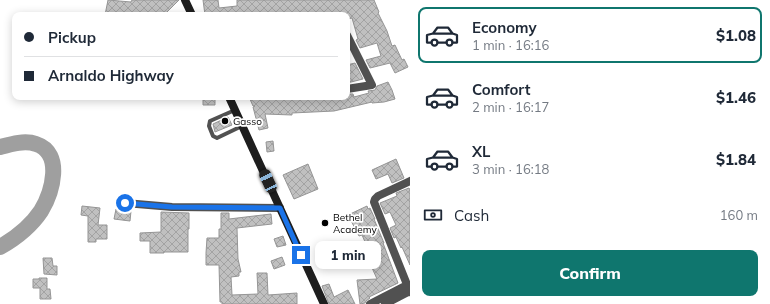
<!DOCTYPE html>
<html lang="en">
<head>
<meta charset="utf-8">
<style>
  :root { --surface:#fff; --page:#f6f6f7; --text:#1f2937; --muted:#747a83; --line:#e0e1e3; --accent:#0f766e }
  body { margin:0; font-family:Mulish,sans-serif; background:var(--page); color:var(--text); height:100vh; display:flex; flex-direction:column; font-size:15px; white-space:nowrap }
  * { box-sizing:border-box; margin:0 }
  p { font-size:13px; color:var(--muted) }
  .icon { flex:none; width:22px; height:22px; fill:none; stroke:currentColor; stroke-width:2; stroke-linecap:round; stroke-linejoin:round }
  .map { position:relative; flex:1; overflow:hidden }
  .sheet { display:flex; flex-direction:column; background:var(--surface); width:360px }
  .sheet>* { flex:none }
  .top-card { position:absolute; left:12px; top:12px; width:338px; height:88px; border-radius:8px; box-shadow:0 2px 10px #0003; display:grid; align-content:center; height:88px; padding:0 12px; background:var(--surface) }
  .end { position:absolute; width:18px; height:18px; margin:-9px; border:5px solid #1a73e8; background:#fff; box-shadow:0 0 0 2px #fff }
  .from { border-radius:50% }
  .bubble { position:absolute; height:28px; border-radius:8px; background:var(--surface); box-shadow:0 2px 10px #0003; font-size:13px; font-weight:800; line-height:28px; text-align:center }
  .car { position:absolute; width:12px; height:24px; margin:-12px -6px; border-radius:5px; box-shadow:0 0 3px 1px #0007; background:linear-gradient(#222 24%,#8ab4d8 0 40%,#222 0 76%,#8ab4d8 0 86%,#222 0) }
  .top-card b { display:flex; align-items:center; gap:14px; height:38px; font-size:15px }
  .top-card b+b { border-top:1px solid var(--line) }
  .top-card i { width:10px; height:10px; background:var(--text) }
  ul { padding:7px 0 0; list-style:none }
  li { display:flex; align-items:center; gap:12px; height:56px; margin:0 8px 6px; padding:0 4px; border:2px solid transparent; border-radius:8px }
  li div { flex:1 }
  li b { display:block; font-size:15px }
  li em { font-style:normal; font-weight:800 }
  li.selected { border-color:var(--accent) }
  li>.icon { width:36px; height:36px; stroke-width:1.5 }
  .pay { display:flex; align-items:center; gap:10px; height:44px; padding:0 12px; font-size:15px }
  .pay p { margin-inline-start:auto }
  .cta { display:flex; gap:8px; margin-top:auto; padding:8px 12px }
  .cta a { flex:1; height:46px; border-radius:8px; background:var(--accent); color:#fff; font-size:16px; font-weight:800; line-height:46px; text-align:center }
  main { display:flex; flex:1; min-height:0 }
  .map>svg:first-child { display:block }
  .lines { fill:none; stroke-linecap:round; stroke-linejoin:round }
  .river { stroke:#9f9f9f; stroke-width:16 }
  .building { fill:url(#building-cross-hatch); stroke:#959595 }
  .service { stroke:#515151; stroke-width:4 }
  .minor { stroke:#515151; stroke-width:8 }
  .secondary { stroke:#1e1e1e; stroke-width:8 }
  .route { stroke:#1a73e8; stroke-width:5 }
  .poi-dot { fill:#000; stroke:#fff; stroke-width:1.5 }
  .labels { text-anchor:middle; stroke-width:3.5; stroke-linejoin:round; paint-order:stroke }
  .poi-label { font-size:10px; fill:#000; stroke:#fff; text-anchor:start }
</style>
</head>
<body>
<main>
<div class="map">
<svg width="410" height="304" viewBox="0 0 410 304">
  <defs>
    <pattern id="building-cross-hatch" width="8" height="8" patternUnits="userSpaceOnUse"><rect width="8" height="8" fill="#c0c0c0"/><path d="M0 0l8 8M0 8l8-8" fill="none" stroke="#a3a3a3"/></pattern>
  </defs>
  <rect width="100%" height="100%" fill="#fff"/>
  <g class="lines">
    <path class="river" d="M0,147C11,144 25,140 36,144C64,153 52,193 41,211C31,226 16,238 0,247"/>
  </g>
  <path class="building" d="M108,0L131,2L132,0H179L164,15H105Z
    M203,0H218L219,8L237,6V0H374L379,12L378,13L387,31L392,46L395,45L402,60L404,59L408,67L395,73L390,63L370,68L366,60L381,56L377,43L360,48L356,40L358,39L352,18L347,19V15H205Z
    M355,63L363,79L347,83V65Z
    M388,82L392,90L395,99L384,102L372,103V102L334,111L292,113V115L265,114L268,128L259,130L253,107L255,106H253L249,97H347V94H353L354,97L369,93L368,91L375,90L377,86Z
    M203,97H215V105H203Z
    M228,117L232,125L215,132L213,124Z
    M273,141L274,151L267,152L266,142Z
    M396,159L404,178L392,183L388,174L376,179L372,170Z
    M308,164L318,189L294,199L283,175Z
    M409,188L410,190V265L402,247L401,248L396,237L394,238L390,228L396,225L390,212L385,214L380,203L397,196L396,193Z
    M82,206L100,208L98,225H107V239H96V242H88V216L81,215Z
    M367,206L368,209L370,208L375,219H374L384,243H383L398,283L369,297L370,298L366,301L365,303L360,304L357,280L377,279L365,252L369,251L362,235L359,236L348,215Z
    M116,209L131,211L130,221L114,219Z
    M161,212L189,213V229H188V252H164V253H150V241H140V233L161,232Z
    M221,213H229V219L271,214L272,224L237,228L238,259L241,272H239V276L231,277L232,295L258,294L257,273H267L268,295L297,293V304H222V302H220L219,265H206V253L207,238H219V229H221Z
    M283,236L286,245L277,247L274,239Z
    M282,257L285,265L274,269L271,261Z
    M43,258H52L53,266H57V275L44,274Z
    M39,278H47V289H50L51,299H40V288H33V279H39Z
    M329,284L334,297L348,290L355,304H329L322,286Z"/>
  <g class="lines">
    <path class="service" d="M235,110L210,121L209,126L213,136L217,138L242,126"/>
    <path class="minor" d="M347,35L372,85L347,89
      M410,181L378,196L375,199L374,202L410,292
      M125,203L172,207L280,208
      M370,304L407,285
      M385,304L410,291"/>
    <path class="secondary" d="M185,0L192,15
      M229,97L324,304"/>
  </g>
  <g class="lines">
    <path class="route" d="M125,203L172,207L280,208L301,255"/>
  </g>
  <g class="poi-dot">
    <circle cx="225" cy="121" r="4"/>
    <circle cx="325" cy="223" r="4"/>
  </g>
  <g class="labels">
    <g class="poi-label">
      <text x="233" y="125">Gasso</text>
      <text x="333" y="221">Bethel<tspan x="333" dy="12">Academy</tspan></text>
    </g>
  </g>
</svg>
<i class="end from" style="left:125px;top:203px"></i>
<i class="end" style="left:301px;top:255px"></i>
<div class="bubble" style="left:315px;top:241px;width:66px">1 min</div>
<i class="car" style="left:268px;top:181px;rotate:335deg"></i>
<div class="top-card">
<b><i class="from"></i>Pickup</b>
<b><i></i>Arnaldo Highway</b>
</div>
</div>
<section class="sheet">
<ul>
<li class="selected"><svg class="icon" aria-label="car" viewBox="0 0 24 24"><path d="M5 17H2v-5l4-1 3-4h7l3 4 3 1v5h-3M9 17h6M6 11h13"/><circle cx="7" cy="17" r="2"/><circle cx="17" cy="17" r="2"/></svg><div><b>Economy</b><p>1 min · 16:16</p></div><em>$1.08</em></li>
<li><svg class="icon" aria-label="car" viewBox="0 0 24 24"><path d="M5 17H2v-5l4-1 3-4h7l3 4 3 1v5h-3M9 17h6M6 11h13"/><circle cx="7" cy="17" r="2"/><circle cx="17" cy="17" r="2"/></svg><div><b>Comfort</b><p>2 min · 16:17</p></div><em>$1.46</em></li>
<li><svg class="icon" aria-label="car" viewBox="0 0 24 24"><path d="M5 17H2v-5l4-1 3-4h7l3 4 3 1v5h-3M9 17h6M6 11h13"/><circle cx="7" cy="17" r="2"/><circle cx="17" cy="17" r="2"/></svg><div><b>XL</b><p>3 min · 16:18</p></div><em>$1.84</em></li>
</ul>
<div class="pay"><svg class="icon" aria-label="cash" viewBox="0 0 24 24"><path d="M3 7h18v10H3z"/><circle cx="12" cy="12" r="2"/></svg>Cash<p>160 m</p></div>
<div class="cta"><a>Confirm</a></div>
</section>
</main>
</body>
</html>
